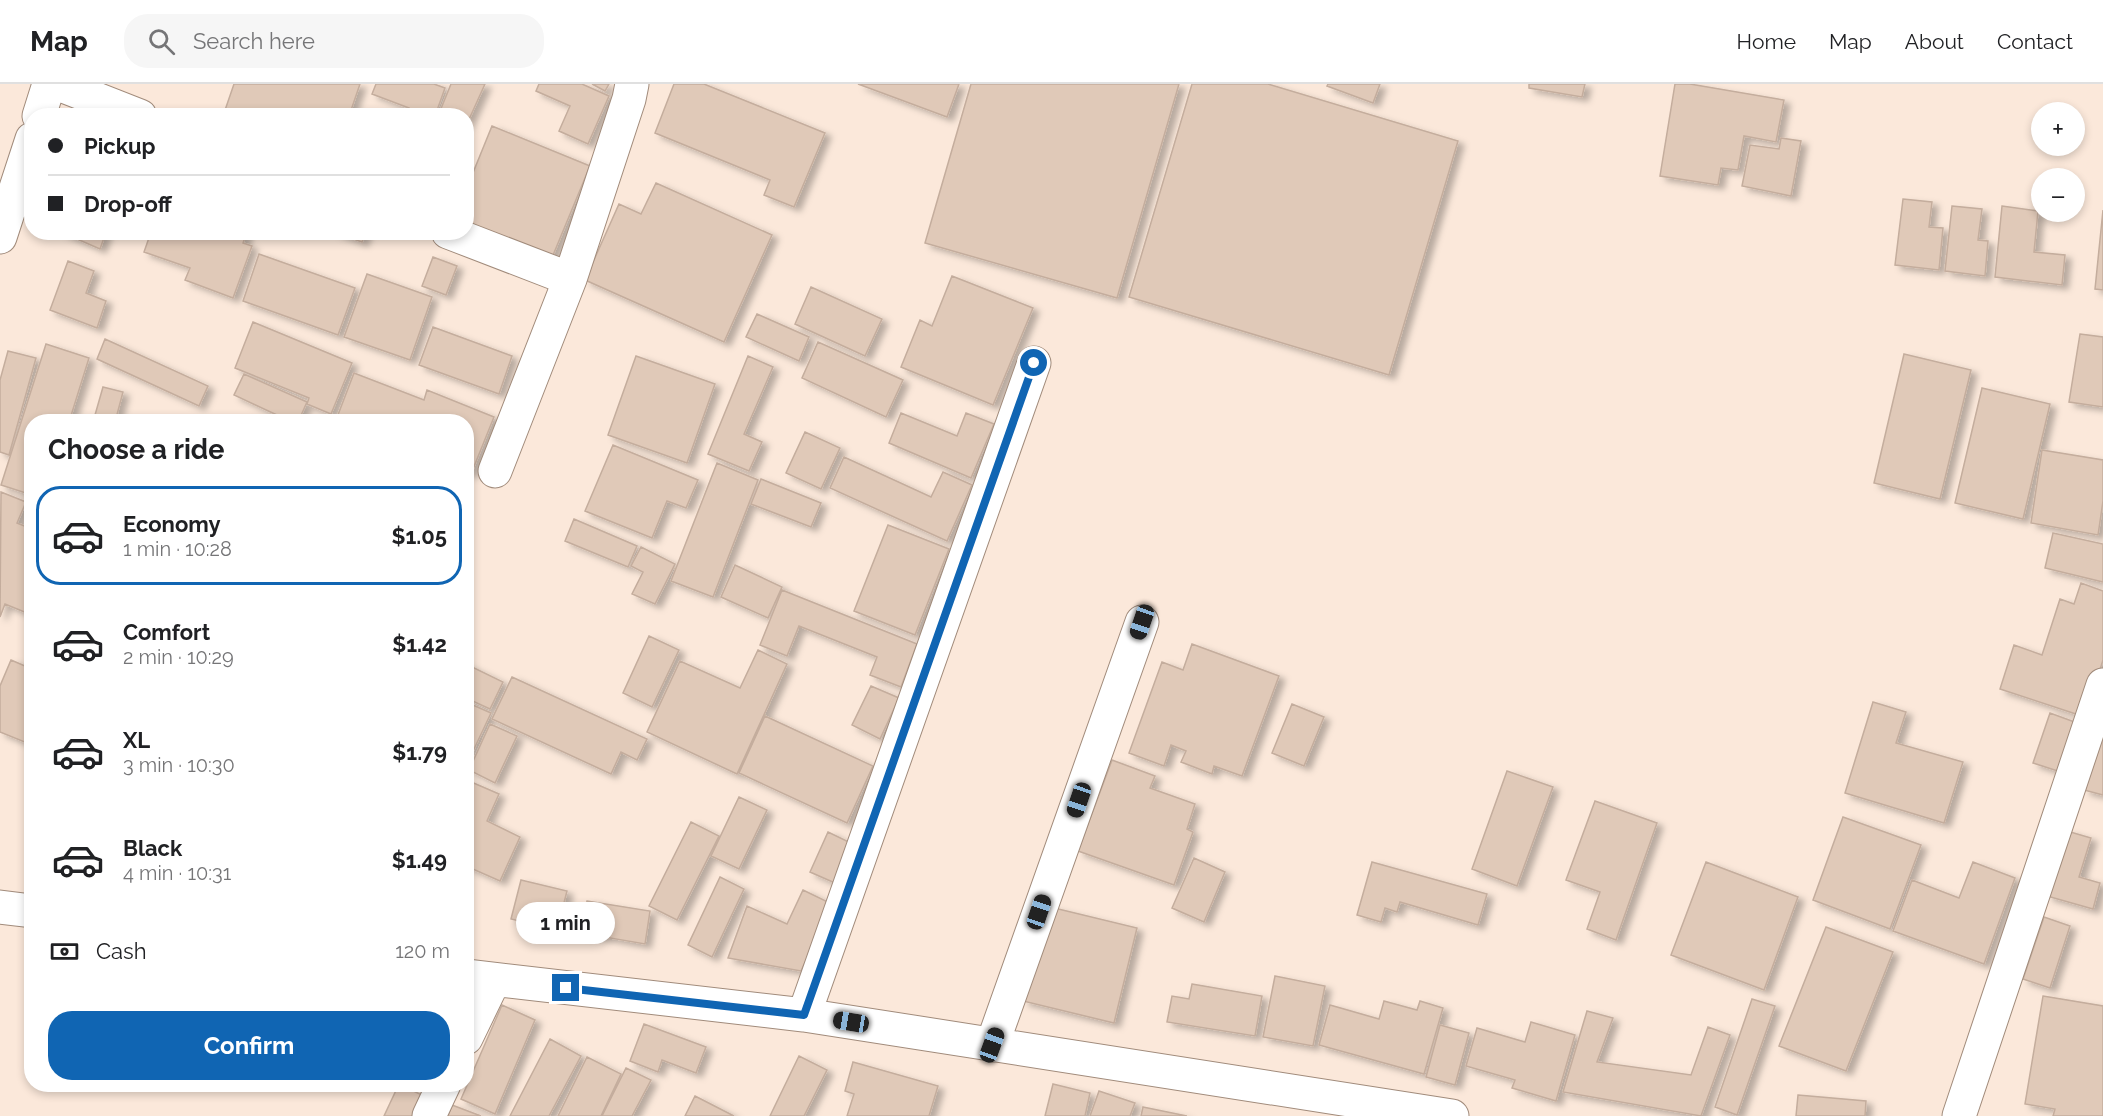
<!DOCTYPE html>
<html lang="en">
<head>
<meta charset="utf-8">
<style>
  :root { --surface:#fff; --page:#f6f6f6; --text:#202124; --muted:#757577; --line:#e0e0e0; --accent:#1065b3 }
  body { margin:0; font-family:Raleway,sans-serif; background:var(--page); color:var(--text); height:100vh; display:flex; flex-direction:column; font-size:22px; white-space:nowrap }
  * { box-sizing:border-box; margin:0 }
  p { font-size:20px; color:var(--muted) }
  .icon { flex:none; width:33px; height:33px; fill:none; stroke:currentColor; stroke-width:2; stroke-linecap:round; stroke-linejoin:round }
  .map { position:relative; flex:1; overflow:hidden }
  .details { position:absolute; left:24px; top:330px; width:450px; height:678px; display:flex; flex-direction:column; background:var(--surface); border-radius:24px; box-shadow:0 3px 9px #0003 }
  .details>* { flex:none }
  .guide { position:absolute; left:24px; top:24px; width:450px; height:132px; border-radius:24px; box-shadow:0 3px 9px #0003; display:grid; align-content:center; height:132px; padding:0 24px; background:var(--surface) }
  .controls { position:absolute; left:2031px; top:18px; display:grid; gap:12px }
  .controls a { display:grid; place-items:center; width:54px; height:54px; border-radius:50%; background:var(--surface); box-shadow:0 3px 9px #0003; font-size:30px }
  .end { position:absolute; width:27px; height:27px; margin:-14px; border:8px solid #1065b3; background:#fff; box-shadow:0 0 0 3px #fff }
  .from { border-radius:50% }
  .bubble { position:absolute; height:42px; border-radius:21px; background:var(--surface); box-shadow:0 3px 9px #0003; font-size:20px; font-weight:700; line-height:42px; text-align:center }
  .car { position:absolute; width:18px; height:36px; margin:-18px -9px; border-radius:8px; box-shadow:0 0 4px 2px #0007; background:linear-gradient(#222 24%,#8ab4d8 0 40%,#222 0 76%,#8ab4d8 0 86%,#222 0) }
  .guide b { display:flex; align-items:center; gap:21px; height:57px; font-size:22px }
  .guide b+b { border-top:2px solid var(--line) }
  .guide i { width:15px; height:15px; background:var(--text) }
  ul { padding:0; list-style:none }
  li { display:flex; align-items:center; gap:18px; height:99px; margin:0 12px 9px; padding:0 12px; border:3px solid transparent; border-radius:24px }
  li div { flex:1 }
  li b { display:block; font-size:22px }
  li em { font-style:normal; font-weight:700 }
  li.active { border-color:var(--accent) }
  li>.icon { width:54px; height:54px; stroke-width:1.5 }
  h2 { padding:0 24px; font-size:27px; line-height:72px }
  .pay { display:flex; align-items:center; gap:15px; height:66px; padding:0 24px; font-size:22px }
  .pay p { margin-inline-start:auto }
  .action { display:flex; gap:12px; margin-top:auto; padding:12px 24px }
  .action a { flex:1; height:69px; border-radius:24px; background:var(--accent); color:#fff; font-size:24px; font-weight:700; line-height:69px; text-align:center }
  header { display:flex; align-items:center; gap:36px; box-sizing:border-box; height:84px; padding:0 30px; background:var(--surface); border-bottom:2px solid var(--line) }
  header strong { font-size:28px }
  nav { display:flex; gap:33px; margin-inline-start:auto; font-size:21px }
  .search { width:420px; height:54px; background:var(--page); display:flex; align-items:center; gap:15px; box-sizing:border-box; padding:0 21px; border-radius:24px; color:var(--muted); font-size:22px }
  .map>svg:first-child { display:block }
  .building { fill:#e0c9b8; stroke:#c4ad9d; stroke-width:1.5; filter:url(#shadow) }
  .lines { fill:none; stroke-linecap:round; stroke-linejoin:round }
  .minor-casing { stroke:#a18b7b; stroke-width:35 }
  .minor { stroke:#fff; stroke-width:33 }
  .route { stroke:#1065b3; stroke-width:8 }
</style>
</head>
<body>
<header>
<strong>Map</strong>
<div class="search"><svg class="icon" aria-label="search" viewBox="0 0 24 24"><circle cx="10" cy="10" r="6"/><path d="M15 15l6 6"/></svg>Search here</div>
<nav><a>Home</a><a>Map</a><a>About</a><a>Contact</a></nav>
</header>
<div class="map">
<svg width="2103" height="1032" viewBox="0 0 2103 1032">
  <defs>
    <filter id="shadow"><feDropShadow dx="6" dy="4" stdDeviation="3" flood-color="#0004"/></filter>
  </defs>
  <rect width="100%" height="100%" fill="#fbe8da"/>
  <path class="building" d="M234,0H360L349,32H223Z
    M376,0H434L445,4L435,32H406L409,24L372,10Z
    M451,0H485L466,42V32H438Z
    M539,0H582L609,12L588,60L559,47L570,22L536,7Z
    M592,0H609L605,7Z
    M674,0H704L825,49L794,123L764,111L770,96L655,49Z
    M858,0H959L947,33Z
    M971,0H1179L1117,214L925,159Z
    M1192,0H1268L1458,57L1389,291L1129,213Z
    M1328,0H1380L1373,19L1327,2Z
    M1529,0H1585L1582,13L1529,4Z
    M1675,0H1690L1784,16L1776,58L1744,52L1738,86L1721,84L1718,101L1660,92Z
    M492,42L590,82L551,176L466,141V106Z
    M1781,54L1801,57L1791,112L1742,102L1750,61L1779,65Z
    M656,99L772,151L724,258L585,196L619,120L641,130Z
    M1903,115L1932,118L1929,143L1943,144L1939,186L1895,181Z
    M1952,122L1982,125L1978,156L1988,157L1985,192L1945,187Z
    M2002,122L2038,127L2034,168L2065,171L2062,201L1995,193Z
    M2103,126V206L2095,205Z
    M61,148H106L100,165Z
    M151,148H247L243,159L252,162L233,214L185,196L190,184L144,168Z
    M334,148H366L362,158Z
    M259,170L355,204L338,251L243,217Z
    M433,173L457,182L446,211L422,202Z
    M68,177L94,187L86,209L106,217L97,244L50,226Z
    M367,190L432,213L410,276L344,253Z
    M952,192L1033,224L993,321L901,283L920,236L932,242Z
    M811,203L882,235L865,272L795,240Z
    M757,230L809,253L799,277L746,253Z
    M253,238L352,279L331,330L307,320L309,314L235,284Z
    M433,243L512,272L499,310L419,281Z
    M2080,250L2103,253V323L2069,318Z
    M105,255L208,302L199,322L97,275Z
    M818,258L903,296L886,333L802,294Z
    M46,260L89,274L69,338H32V411L1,401Z
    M8,267L36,274L9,371L0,368V296Z
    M1904,270L1971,286L1940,415L1874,399Z
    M636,272L715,300L687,379L608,351Z
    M748,272L773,283L744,350L762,358L749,387L708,370Z
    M354,289L424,316L427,306L494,333L471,390L466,388V338L336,336Z
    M244,290L307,318L298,338H292L234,311Z
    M103,303L123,308L115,338H93Z
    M1982,304L2050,320L2023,435L1955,419Z
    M901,329L957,352L966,329L994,340L971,394L889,359Z
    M805,348L840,364L821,405L786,389Z
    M613,361L698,396L686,424L667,417L652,454L585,427Z
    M2042,366L2103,376V417L2098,451L2031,439Z
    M844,373L931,413L943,388L972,401L947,457L830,404Z
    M717,379L758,396L713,513L671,497Z
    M761,395L821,419L811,443L751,420Z
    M1,408L26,418L17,439L32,445V518L27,529L5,520L0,533Z
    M574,435L637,462L628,483L565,457Z
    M888,441L949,465L915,551L854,527Z
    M2053,449L2103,460V498L2045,484Z
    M641,463L675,480L655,520L632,510L643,488L631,482Z
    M735,481L782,503L768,534L721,513Z
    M2081,499L2103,507V576L2085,633L2000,605L2014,561L2042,571L2060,515L2074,520Z
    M782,506L917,560L901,603L870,591L877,573L799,542L787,572L760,561Z
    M649,552L679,566L652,623L623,609Z
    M1192,560L1279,592L1242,692L1214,682L1212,690L1181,678L1186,667L1171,661L1164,682L1129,669L1162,578L1183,586Z
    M758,566L787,580L737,690L647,648L680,577L740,604Z
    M11,576L32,585V661L0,648V602Z
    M466,580L503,598L490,625L466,614Z
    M512,593L647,655L637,676L621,668L611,690L492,635Z
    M871,602L899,614L880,655L852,641Z
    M466,618L491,629L466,682Z
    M1873,618L1906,628L1896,659L1963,678L1944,739L1845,709Z
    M1292,620L1324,633L1304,682L1272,669Z
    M2050,629L2080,640L2064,689L2033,679Z
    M765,632L873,682L847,739L739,689Z
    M490,640L517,652L495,699L469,686Z
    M2100,652L2103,653V711L2084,706Z
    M1112,676L1155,692L1150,704L1195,720L1187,745L1193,748L1174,801L1078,767Z
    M1507,687L1553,703L1517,802L1472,785Z
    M469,697L499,710L487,737L520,753L500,797L466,782V702Z
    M739,713L767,726L739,785L711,772Z
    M1595,717L1657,739L1616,856L1587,845L1600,808L1566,796Z
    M1843,733L1921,761L1890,845L1813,816Z
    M691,738L719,752L677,836L649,822Z
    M2067,747L2091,754L2079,793L2100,799L2093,825L2047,812Z
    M828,748L853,760L835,799L810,788Z
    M1194,774L1225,788L1204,838L1172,824Z
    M1372,778L1487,810L1478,841L1400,818L1397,828L1385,824L1381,838L1357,831Z
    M1706,778L1798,813L1764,906L1671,871Z
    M1973,778L2015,794L1984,880L1893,847L1912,796L1959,814Z
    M720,793L744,805L712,873L688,861Z
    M521,796L567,807L557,846L511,835Z
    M803,806L832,820L801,887L728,874L747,822L787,840Z
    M587,817L650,827L645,860L581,849Z
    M1046,822L1137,844L1114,939L1023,917Z
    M2044,833L2070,842L2050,904L2023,895Z
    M1826,843L1893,868L1846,987L1779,962Z
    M1275,892L1325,902L1313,962L1263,953Z
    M1192,900L1262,912L1255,952L1167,938L1172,912L1189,915Z
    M2043,912L2103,922V1032H2053L2055,1025L2025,1020Z
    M1752,915L1775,922L1737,1031L1715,1023Z
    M1384,917L1417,926L1420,917L1443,924L1424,990L1319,961L1330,921L1379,935Z
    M502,921L535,936L495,1030L461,1015Z
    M1587,927L1613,934L1597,978L1691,991L1708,943L1730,951L1701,1032L1563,1008Z
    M1531,938L1575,951L1556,1017L1512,1004L1515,996L1466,982L1477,944L1525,958Z
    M644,940L706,963L696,989L662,976L658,988L630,977Z
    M1440,941L1469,949L1455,1001L1426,993Z
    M550,955L581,972L549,1032H510Z
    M799,972L827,986L804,1032H770Z
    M587,973L621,990L601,1032H558Z
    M853,978L938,1002L929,1032H847L854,1010L845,1007Z
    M626,984L651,996L632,1032H602Z
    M399,1000L424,1012L414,1032H384Z
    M1053,1000L1090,1009L1085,1032H1045Z
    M1099,1007L1135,1019L1130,1032H1090Z
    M1798,1011L1866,1017L1865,1032H1796Z
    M695,1012L734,1032H685Z
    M452,1021L481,1032H448Z
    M1143,1023L1187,1032H1141Z"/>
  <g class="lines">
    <defs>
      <path id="minor" d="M58,0L140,32
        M39,32L49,0
        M448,148L570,195
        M0,153L32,55
        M495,387L570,195L629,15L632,0
        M0,823L32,827
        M466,892L804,931L1452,1032
        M804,931L1034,279
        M466,954L494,896
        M992,961L1142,538
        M429,1032L444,1000
        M1959,1032L2103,601"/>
    </defs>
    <use href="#minor" class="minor-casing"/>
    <use href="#minor" class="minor"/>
  </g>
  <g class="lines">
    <path class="route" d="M566,904L804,931L1034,279"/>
  </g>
</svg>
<div class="controls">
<a>+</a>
<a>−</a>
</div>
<i class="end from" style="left:1034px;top:279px"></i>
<i class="end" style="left:566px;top:904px"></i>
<div class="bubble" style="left:516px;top:818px;width:99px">1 min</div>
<i class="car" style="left:1142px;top:538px;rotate:199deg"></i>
<i class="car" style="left:1079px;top:716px;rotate:199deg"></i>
<i class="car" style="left:1039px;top:828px;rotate:19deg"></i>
<i class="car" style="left:851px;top:938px;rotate:279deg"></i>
<i class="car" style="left:992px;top:961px;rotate:20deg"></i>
<div class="guide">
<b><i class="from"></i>Pickup</b>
<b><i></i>Drop-off</b>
</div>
<section class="details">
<h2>Choose a ride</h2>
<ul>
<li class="active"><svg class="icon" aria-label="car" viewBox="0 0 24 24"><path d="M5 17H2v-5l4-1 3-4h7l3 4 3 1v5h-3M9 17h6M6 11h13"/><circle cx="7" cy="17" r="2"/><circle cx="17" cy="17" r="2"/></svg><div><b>Economy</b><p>1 min · 10:28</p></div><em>$1.05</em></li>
<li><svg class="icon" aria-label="car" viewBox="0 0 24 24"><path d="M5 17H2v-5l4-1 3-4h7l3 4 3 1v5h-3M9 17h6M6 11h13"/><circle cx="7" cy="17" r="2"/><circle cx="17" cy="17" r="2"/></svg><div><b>Comfort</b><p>2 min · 10:29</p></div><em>$1.42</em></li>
<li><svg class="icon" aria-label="car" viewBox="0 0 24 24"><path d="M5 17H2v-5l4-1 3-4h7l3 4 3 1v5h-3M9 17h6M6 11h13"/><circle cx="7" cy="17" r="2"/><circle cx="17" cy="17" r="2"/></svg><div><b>XL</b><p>3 min · 10:30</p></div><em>$1.79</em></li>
<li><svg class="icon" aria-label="car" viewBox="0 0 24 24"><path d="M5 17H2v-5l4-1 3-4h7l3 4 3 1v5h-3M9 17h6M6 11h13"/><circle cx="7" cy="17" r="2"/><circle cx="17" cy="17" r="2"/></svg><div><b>Black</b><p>4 min · 10:31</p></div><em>$1.49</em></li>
</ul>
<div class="pay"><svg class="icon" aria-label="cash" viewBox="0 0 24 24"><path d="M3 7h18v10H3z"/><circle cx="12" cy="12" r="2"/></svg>Cash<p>120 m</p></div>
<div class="action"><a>Confirm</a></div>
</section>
</div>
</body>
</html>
